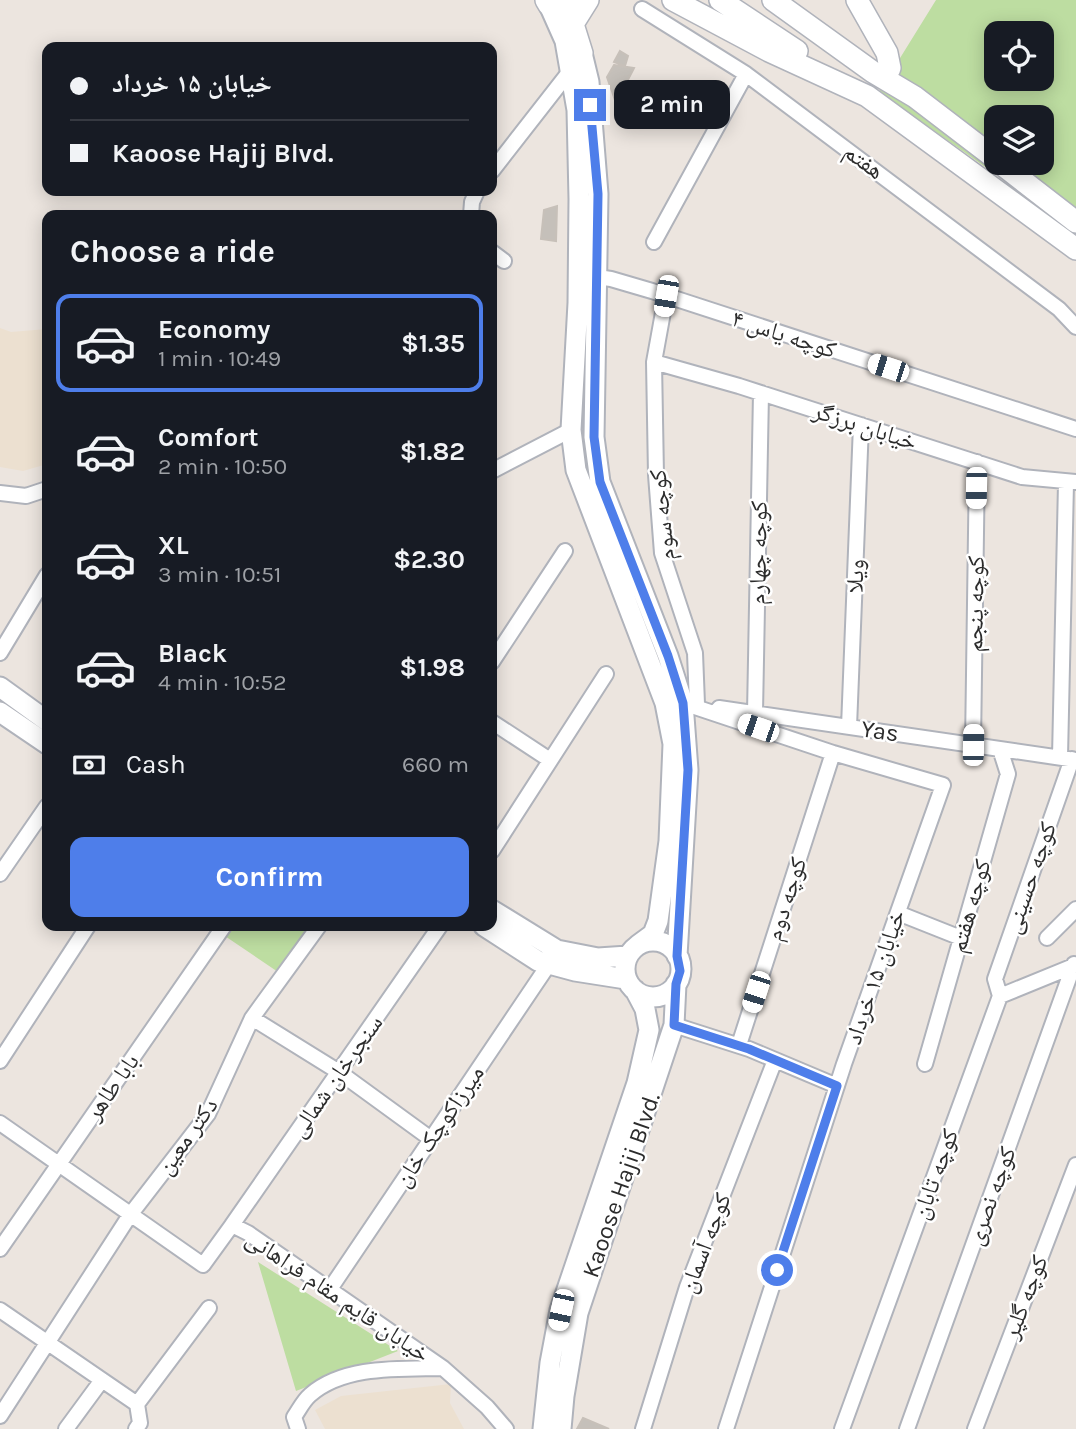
<!DOCTYPE html>
<html lang="en">
<head>
<meta charset="utf-8">
<style>
  :root { --surface:#171b24; --page:#20242c; --text:#f1f3f6; --muted:#9ea1a6; --line:#363941; --accent:#4e7eea }
  body { margin:0; font-family:Karla,"Noto Naskh Arabic",sans-serif; background:var(--page); color:var(--text); height:100vh; display:flex; flex-direction:column; font-size:26px; white-space:nowrap }
  * { box-sizing:border-box; margin:0 }
  p { font-size:23px; color:var(--muted) }
  .icon { flex:none; width:38px; height:38px; fill:none; stroke:currentColor; stroke-width:2; stroke-linecap:round; stroke-linejoin:round }
  .map { position:relative; flex:1; overflow:hidden }
  .side { position:absolute; left:42px; top:210px; width:455px; height:721px; display:flex; flex-direction:column; background:var(--surface); border-radius:14px; box-shadow:0 4px 18px #0003 }
  .side>* { flex:none }
  .banner { position:absolute; left:42px; top:42px; width:455px; height:154px; border-radius:14px; box-shadow:0 4px 18px #0003; display:grid; align-content:center; height:154px; padding:0 28px; background:var(--surface) }
  .buttons { position:absolute; left:984px; top:21px; display:grid; gap:14px }
  .buttons a { display:grid; place-items:center; width:70px; height:70px; border-radius:14px; background:var(--surface); box-shadow:0 4px 18px #0003; font-size:35px }
  .end { position:absolute; width:32px; height:32px; margin:-16px; border:9px solid #4e7eea; background:#fff; box-shadow:0 0 0 4px #fff }
  .from { border-radius:50% }
  .bubble { position:absolute; height:49px; border-radius:14px; background:var(--surface); box-shadow:0 4px 18px #0003; font-size:23px; font-weight:700; line-height:49px; text-align:center }
  .car { position:absolute; width:21px; height:42px; margin:-21px -10px; border-radius:9px; box-shadow:0 0 5px 2px #0007; background:linear-gradient(#fff 24%,#345 0 40%,#fff 0 76%,#345 0 86%,#fff 0) }
  .banner b { display:flex; align-items:center; gap:24px; height:66px; font-size:26px }
  .banner b+b { border-top:2px solid var(--line) }
  .banner i { width:18px; height:18px; background:var(--text) }
  ul { padding:0; list-style:none }
  li { display:flex; align-items:center; gap:21px; height:98px; margin:0 14px 10px; padding:0 14px; border:4px solid transparent; border-radius:14px }
  li div { flex:1 }
  li b { display:block; font-size:26px }
  li em { font-style:normal; font-weight:700 }
  li.current { border-color:var(--accent) }
  li>.icon { width:63px; height:63px; stroke-width:1.5 }
  h2 { padding:0 28px; font-size:32px; line-height:84px }
  .pay { display:flex; align-items:center; gap:18px; height:77px; padding:0 28px; font-size:26px }
  .pay p { margin-inline-start:auto }
  .primary-button { display:flex; gap:14px; margin-top:auto; padding:14px 28px }
  .primary-button a { flex:1; height:80px; border-radius:14px; background:var(--accent); color:#fff; font-size:28px; font-weight:700; line-height:80px; text-align:center }
  .map>svg:first-child { display:block }
  .education { fill:#ece0d0 }
  .green { fill:#bddda1; fill-rule:evenodd }
  .building { fill:#c5c0ba; stroke:#c7c0b9; stroke-width:2 }
  .lines { fill:none; stroke-linecap:round; stroke-linejoin:round }
  .minor-casing { stroke:#b0b3bb; stroke-width:18 }
  .tertiary-casing { stroke:#b0b3bb; stroke-width:23 }
  .secondary-casing { stroke:#b0b3bb; stroke-width:24 }
  .minor { stroke:#fff; stroke-width:14 }
  .tertiary { stroke:#fff; stroke-width:19 }
  .secondary { stroke:#fff; stroke-width:21 }
  .route { stroke:#4e7eea; stroke-width:9 }
  .labels { text-anchor:middle; stroke-width:5; stroke-linejoin:round; paint-order:stroke }
  .street-label { font-size:24px; fill:#2c2c2c; stroke:#fff }
</style>
</head>
<body>
<div class="map">
<svg width="1076" height="1429" viewBox="0 0 1076 1429">
  <rect width="100%" height="100%" fill="#ece5df"/>
  <path class="education" d="M0,328L11,332L47,329V464L23,471L0,467Z
    M451,1384L450,1403L464,1429H325L315,1410L341,1396Z"/>
  <path class="green" d="M936,0H1076V231L879,92ZM996,33H1041V79H996ZM996,117H1041V163H996Z
    M220,926H316L281,974L216,930Z
    M258,1262L398,1351L296,1391Z"/>
  <path class="building" d="M620,51L628,56L625,66L614,62Z
    M614,65L634,68L616,103L607,77Z
    M557,206L556,241L541,239L544,210Z
    M557,206L556,241L541,239L544,210Z
    M583,1418L609,1429H577Z"/>
  <g class="lines">
    <defs>
      <path id="minor" d="M642,9L746,74L1059,309L1076,327
        M492,171L570,71
        M471,215L472,202L477,191
        M654,242L746,74
        M492,252L504,261
        M597,277L611,279L652,291L1076,429
        M666,296L654,362L656,475L662,553L695,653L697,704
        M654,362L739,386L1022,477L1076,482
        M492,471L571,430
        M0,493L26,496L47,489
        M0,653L47,575
        M492,662L565,551
        M683,703L833,753L943,785L844,1064L726,1429
        M719,708L1076,760
        M755,713L761,393
        M492,722L550,760
        M849,727L861,425
        M973,745L977,462
        M1060,757L1066,483
        M492,851L606,674
        M0,874L47,806
        M898,913L961,938
        M1047,938L1076,909
        M1000,996L995,979L1072,759
        M252,1018L339,1072L431,1139
        M674,1025L749,1049L837,1086
        M739,1045L833,753
        M0,1061L88,926
        M925,1064L1008,774L1000,749
        M0,1123L203,1265L232,1225L248,1233L443,1368L487,1407L506,1429
        M232,1225L440,926
        M0,1249L224,926
        M330,1289L549,964
        M0,1310L137,1404
        M0,1416L130,1215L208,1114L252,1018L319,926
        M66,1429L102,1380
        M136,1429L140,1423L137,1404L209,1308
        M298,1429L294,1417C299,1410 303,1401 310,1395C344,1365 401,1369 443,1368
        M643,1429L687,1287L775,1060
        M842,1429L1000,996L1076,965
        M907,1429L1074,964
        M975,1429L1076,1165"/>
      <path id="tertiary" d="M549,5L565,41L577,110L579,199L578,303L571,430L576,470L665,703L673,744L669,841L658,921L653,934L638,945
        M582,53L589,82L598,194L594,437L600,482L668,656L683,703L688,770L677,956
        M0,687L47,721
        M0,712L47,744
        M492,910L557,950L598,958L628,956
        M484,926L538,961L575,971L626,979
        M625 969a28 28 0 1 1 56 0a28 28 0 1 1-56 0Z
        M543,1429L550,1363L560,1310L637,1083L649,1030L645,1009L635,990
        M561,1429L564,1396L578,1313L674,1025L676,984"/>
      <path id="secondary" d="M546,0L549,5
        M567,0L573,24
        M673,0L769,51L867,96L1076,249
        M720,0L797,51
        M773,0L873,72L915,97L996,159
        M857,0L887,53L890,68L885,78
        M582,53L573,24L588,0
        M1000,163L1076,222"/>
    </defs>
    <use href="#minor" class="minor-casing"/>
    <use href="#tertiary" class="tertiary-casing"/>
    <use href="#secondary" class="secondary-casing"/>
    <use href="#minor" class="minor"/>
    <use href="#tertiary" class="tertiary"/>
    <use href="#secondary" class="secondary"/>
  </g>
  <g class="lines">
    <path class="route" d="M590,105L598,194L594,437L600,482L668,656L683,703L688,770L677,956L680,971L676,984L674,1025L749,1049L837,1086L777,1270"/>
  </g>
  <g class="labels">
    <g class="street-label">
      <text transform="translate(864 161) rotate(36)" y="8">هفتم</text>
      <text transform="translate(784 334) rotate(18)" y="8">کوچه یاس ۴</text>
      <text transform="translate(865 426) rotate(18)" y="8">خیابان برزگر</text>
      <text transform="translate(662 515) rotate(-96)" y="8">کوچه سوم</text>
      <text transform="translate(758 553) rotate(-89)" y="8">کوچه چهارم</text>
      <text transform="translate(855 576) rotate(-88)" y="8">ویلا</text>
      <text transform="translate(975 604) rotate(-89)" y="8">کوچه پنجم</text>
      <text transform="translate(880 731) rotate(8)" y="8">Yas</text>
      <text transform="translate(1030 878) rotate(-71)" y="8">کوچه حسینی</text>
      <text transform="translate(786 899) rotate(-72)" y="8">کوچه دوم</text>
      <text transform="translate(970 906) rotate(-74)" y="8">کوچه هفتم</text>
      <text transform="translate(875 977) rotate(-71)" y="8">خیابان ۱۵ خرداد</text>
      <text transform="translate(336 1076) rotate(-55)" y="8">سنجرخان شمالی</text>
      <text transform="translate(112 1087) rotate(-55)" y="8">بابا طاهر</text>
      <text transform="translate(439 1126) rotate(-56)" y="8">میرزاکوچک خان</text>
      <text transform="translate(187 1136) rotate(-55)" y="8">دکتر معین</text>
      <text transform="translate(935 1174) rotate(-70)" y="8">کوچه تابان</text>
      <text transform="translate(621 1185) rotate(-71)" y="8">Kaoose Hajij Blvd.</text>
      <text transform="translate(991 1196) rotate(-70)" y="8">کوچه نصری</text>
      <text transform="translate(705 1243) rotate(-69)" y="8">کوچه آسمان</text>
      <text transform="translate(338 1296) rotate(34)" y="8">خیابان قایم مقام فراهانی</text>
      <text transform="translate(1025 1297) rotate(-69)" y="8">کوچه گلپر</text>
    </g>
  </g>
</svg>
<div class="buttons">
<a><svg class="icon" aria-label="locate" viewBox="0 0 24 24"><circle cx="12" cy="12" r="6"/><path d="M12 2v4M12 18v4M2 12h4M18 12h4"/></svg></a>
<a><svg class="icon" aria-label="layers" viewBox="0 0 24 24"><path d="M12 4l9 5-9 5-9-5zM3 14l9 5 9-5"/></svg></a>
</div>
<i class="end from" style="left:777px;top:1270px"></i>
<i class="end" style="left:590px;top:105px"></i>
<div class="bubble" style="left:614px;top:80px;width:116px">2 min</div>
<i class="car" style="left:666px;top:296px;rotate:190deg"></i>
<i class="car" style="left:888px;top:368px;rotate:288deg"></i>
<i class="car" style="left:976px;top:488px;rotate:181deg"></i>
<i class="car" style="left:758px;top:728px;rotate:289deg"></i>
<i class="car" style="left:973px;top:745px;rotate:1deg"></i>
<i class="car" style="left:756px;top:992px;rotate:198deg"></i>
<i class="car" style="left:561px;top:1310px;rotate:192deg"></i>
<div class="banner">
<b><i class="from"></i>خیابان ۱۵ خرداد</b>
<b><i></i>Kaoose Hajij Blvd.</b>
</div>
<section class="side">
<h2>Choose a ride</h2>
<ul>
<li class="current"><svg class="icon" aria-label="car" viewBox="0 0 24 24"><path d="M5 17H2v-5l4-1 3-4h7l3 4 3 1v5h-3M9 17h6M6 11h13"/><circle cx="7" cy="17" r="2"/><circle cx="17" cy="17" r="2"/></svg><div><b>Economy</b><p>1 min · 10:49</p></div><em>$1.35</em></li>
<li><svg class="icon" aria-label="car" viewBox="0 0 24 24"><path d="M5 17H2v-5l4-1 3-4h7l3 4 3 1v5h-3M9 17h6M6 11h13"/><circle cx="7" cy="17" r="2"/><circle cx="17" cy="17" r="2"/></svg><div><b>Comfort</b><p>2 min · 10:50</p></div><em>$1.82</em></li>
<li><svg class="icon" aria-label="car" viewBox="0 0 24 24"><path d="M5 17H2v-5l4-1 3-4h7l3 4 3 1v5h-3M9 17h6M6 11h13"/><circle cx="7" cy="17" r="2"/><circle cx="17" cy="17" r="2"/></svg><div><b>XL</b><p>3 min · 10:51</p></div><em>$2.30</em></li>
<li><svg class="icon" aria-label="car" viewBox="0 0 24 24"><path d="M5 17H2v-5l4-1 3-4h7l3 4 3 1v5h-3M9 17h6M6 11h13"/><circle cx="7" cy="17" r="2"/><circle cx="17" cy="17" r="2"/></svg><div><b>Black</b><p>4 min · 10:52</p></div><em>$1.98</em></li>
</ul>
<div class="pay"><svg class="icon" aria-label="cash" viewBox="0 0 24 24"><path d="M3 7h18v10H3z"/><circle cx="12" cy="12" r="2"/></svg>Cash<p>660 m</p></div>
<div class="primary-button"><a>Confirm</a></div>
</section>
</div>
</body>
</html>
